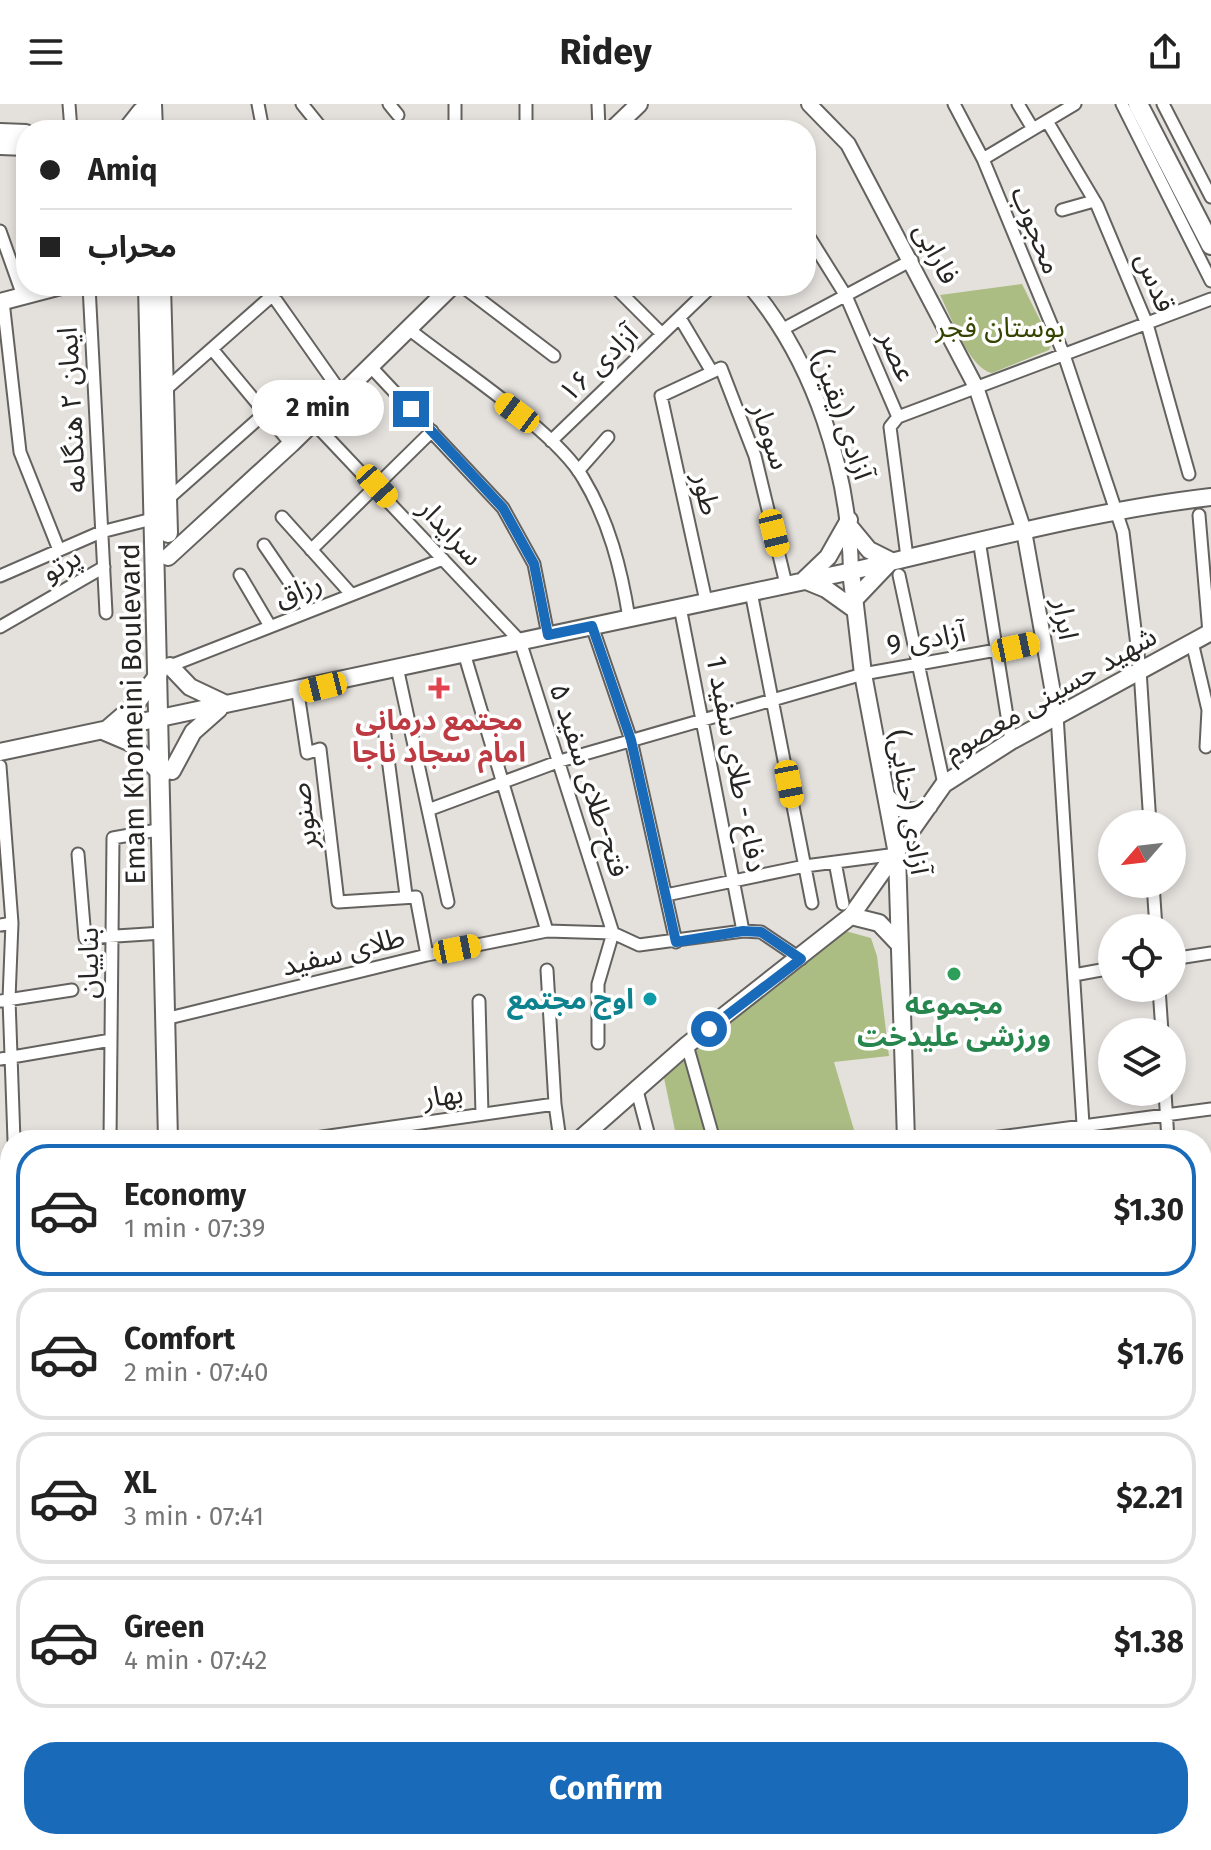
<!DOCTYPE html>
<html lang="en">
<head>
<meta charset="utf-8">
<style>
  :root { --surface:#fff; --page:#f2f2f2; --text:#222; --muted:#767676; --line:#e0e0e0; --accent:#196bb9 }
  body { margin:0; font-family:"Fira Sans","Noto Sans Arabic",sans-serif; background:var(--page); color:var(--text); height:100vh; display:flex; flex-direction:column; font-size:30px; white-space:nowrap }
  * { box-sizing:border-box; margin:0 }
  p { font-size:26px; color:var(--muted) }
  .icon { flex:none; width:44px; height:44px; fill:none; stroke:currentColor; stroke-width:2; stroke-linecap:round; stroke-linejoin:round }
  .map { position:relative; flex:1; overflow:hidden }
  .details { position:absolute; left:0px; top:1026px; width:1212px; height:720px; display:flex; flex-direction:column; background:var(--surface); border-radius:32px 32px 0 0; box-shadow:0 4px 12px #0003 }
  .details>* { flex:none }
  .banner { position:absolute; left:16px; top:16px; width:800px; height:176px; border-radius:32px; box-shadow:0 4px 12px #0003; display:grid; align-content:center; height:176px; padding:0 24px; background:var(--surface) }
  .needle { width:52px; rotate:242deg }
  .tools { position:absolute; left:1098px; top:706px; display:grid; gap:16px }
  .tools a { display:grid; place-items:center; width:88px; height:88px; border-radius:50%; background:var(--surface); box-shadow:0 4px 12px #0003; font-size:40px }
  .end { position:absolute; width:36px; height:36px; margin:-18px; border:10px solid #196bb9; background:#fff; box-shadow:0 0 0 4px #fff }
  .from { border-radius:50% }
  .bubble { position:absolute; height:56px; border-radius:28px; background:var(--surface); box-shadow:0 4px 12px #0003; font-size:26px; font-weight:700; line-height:56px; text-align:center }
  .car { position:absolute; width:24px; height:48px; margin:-24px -12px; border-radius:10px; box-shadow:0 0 6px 2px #0007; background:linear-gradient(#f5c518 24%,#345 0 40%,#f5c518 0 76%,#345 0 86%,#f5c518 0) }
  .banner b { display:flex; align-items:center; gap:28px; height:76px; font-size:30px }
  .banner b+b { border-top:2px solid var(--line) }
  .banner i { width:20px; height:20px; background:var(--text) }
  ul { padding:14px 0 0; list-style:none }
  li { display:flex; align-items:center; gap:24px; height:132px; margin:0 16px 12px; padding:0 8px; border:4px solid var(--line); border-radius:32px }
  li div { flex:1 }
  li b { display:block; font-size:30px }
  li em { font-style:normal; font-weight:700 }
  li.selected { border-color:var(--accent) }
  li>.icon { width:72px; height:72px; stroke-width:1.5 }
  .primary-button { display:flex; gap:16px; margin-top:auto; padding:16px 24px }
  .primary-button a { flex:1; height:92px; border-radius:32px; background:var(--accent); color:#fff; font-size:32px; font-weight:700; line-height:92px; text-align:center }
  header { display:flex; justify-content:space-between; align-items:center; height:104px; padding:0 24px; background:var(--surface); font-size:36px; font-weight:700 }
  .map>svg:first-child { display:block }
  .park { fill:#acbd84 }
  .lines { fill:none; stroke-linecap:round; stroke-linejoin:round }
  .minor-casing { stroke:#64625f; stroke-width:15 }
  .tertiary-casing { stroke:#64625f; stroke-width:18 }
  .secondary-casing { stroke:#64625f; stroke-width:20 }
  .primary-casing { stroke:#64625f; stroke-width:22 }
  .minor { stroke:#fff; stroke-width:11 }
  .tertiary { stroke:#fff; stroke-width:14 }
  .secondary { stroke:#fff; stroke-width:16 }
  .primary { stroke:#fff; stroke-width:18 }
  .route { stroke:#196bb9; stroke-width:10 }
  .health-dot { fill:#e0444e; stroke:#fff; stroke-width:3 }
  .leisure-dot { fill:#2e9e5b; stroke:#fff; stroke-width:3 }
  .culture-dot { fill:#0f9aa8; stroke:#fff; stroke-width:3 }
  .labels { text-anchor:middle; stroke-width:7; stroke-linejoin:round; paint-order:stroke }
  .street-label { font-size:28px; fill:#262523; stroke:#fff }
  .park-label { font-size:28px; fill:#354400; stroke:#fff }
  .health-label { font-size:28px; font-weight:bold; fill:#be3a42; stroke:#fff }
  .culture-label { font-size:28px; font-weight:bold; fill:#0d838f; stroke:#fff; text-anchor:end }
  .leisure-label { font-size:28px; font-weight:bold; fill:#27864d; stroke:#fff }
</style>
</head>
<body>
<header><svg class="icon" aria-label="menu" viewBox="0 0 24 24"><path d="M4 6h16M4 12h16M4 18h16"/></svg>Ridey<svg class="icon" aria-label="share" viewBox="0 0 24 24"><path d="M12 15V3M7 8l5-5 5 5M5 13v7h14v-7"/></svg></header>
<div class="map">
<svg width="1211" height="1746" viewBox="0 0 1211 1746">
  <rect width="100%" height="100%" fill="#e4e1dd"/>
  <path class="park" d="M1022,180L1052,240L1049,246L992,269C969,265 951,212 940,191Z
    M838,825L871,834L877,852L889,952L834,958L857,1036H677L664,974Z"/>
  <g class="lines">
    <defs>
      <path id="minor" d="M69,0L71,26
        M258,0L263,26
        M302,0L323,26
        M389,0L398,11
        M455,0V26
        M526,0V26
        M598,0L599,26
        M954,0L983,55L1064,251L1123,428L1140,566L1150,720
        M1018,0L1033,25
        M1122,0L1211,177
        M1163,0L1211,93
        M1047,17L1097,101L1147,220L1189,370
        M983,55L1075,0
        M1062,106L1094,97
        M0,127L22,189
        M806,128L846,192L898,313
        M89,182L106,509
        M266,182L342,290
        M462,182L554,252
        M614,182L662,230
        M3,197L20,348L59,446
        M680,214L712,268
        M783,225L912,156
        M410,226C455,262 556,327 583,374C609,417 621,464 629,514
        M212,245L291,340
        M370,262L503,404L534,460L548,531
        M165,286L283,182
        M898,313L1211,195
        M898,313L890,323L907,453
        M313,318L520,537L613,829L598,880V939
        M551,337L712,182
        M578,367L608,333
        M168,395L265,309
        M1199,411L1209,529
        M282,413L351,490
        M979,436L1011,637
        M264,441L309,507
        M311,446L432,327
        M240,471L270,522
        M899,471L944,680
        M0,472L101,428L156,414
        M751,488L812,799
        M706,497L661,292L721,264L755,352L786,480
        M680,503L743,827
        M592,522L631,636L676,838
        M0,523L104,463
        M1192,538L1208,606L1206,643
        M464,549L547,827
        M170,562L443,455
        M397,563L448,798
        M298,589L307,649L320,645L338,798L416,793L427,851
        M1057,611L1084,1036
        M384,624L406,791
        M0,662L12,819L9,895L14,1036
        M428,706L560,657L863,570L1035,539
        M78,750L85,834L163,829
        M835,758L843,800
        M1153,780L1156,824
        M666,791L805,762L897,750
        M0,821L12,819
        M1172,855L1211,849
        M547,866L555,1000
        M1074,871L1112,864
        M1159,884L1162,928
        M0,897L72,886
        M479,897L482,1010
        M173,913L427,851L547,827L613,829L639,841L743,827L761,828L801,855
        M687,941L714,1036
        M0,955L111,936
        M636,983L650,1036
        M1165,988L1168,1036
        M110,1036L113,734L163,725
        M301,1036L555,1000L560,1036
        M976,1036L1211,1005
        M0,1077L10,1075
        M1202,1145L1211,1140
        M0,1236L10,1235
        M1202,1298H1211
        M0,1319H10
        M0,1663H10
        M1202,1695L1211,1663
        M31,1736V1746
        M123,1736V1746
        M1069,1736L1114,1746
        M451,1740L481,1746
        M295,1746V1736
        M361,1746V1736
        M597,1746L598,1736
        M659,1746L660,1736
        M695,1746L696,1736
        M725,1746L726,1736
        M796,1746L803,1736
        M992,1746L994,1736
        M1048,1746V1736
        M1148,1746L1149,1736
        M1187,1746L1190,1736"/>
      <path id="tertiary" d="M809,0L848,40L976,283L1024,427L1057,611
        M750,182C815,259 849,367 851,467"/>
      <path id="secondary" d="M126,26L141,7
        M612,26L639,0
        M0,28L26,29
        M0,42L26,43
        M0,198L61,182
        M849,416L828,453L804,476L826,485L854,505
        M850,423L869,446L891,457L853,497
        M168,453L291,340L452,182
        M851,467L863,570L897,750L906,1036
        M170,562L190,583L226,600
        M107,625L136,600L159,569
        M105,628L131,639L162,671
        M0,648C284,590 568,530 852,467C971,440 1090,407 1211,393
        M172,667L193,628L219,605
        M886,692C900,706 910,713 929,702
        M851,812L879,819L898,839
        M579,1036L687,941L851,812L944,680L1011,637L1211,528
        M0,1487H10
        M850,1746L853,1736"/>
      <path id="primary" d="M152,0L153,26
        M1138,0L1211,141
        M148,182L168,1036
        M161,182L168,429
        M1202,1501H1211
        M186,1736V1746"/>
    </defs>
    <use href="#minor" class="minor-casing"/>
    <use href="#tertiary" class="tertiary-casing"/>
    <use href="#secondary" class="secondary-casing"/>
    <use href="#primary" class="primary-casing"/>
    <use href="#minor" class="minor"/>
    <use href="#tertiary" class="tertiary"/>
    <use href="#secondary" class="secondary"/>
    <use href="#primary" class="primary"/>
  </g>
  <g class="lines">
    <path class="route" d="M411,305L503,404L534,460L548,531L592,522L631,636L676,838L743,827L761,828L801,855L709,925"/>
  </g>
  <path class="health-dot" d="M435 572h8v8h8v8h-8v8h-8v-8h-8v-8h8z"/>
  <circle class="leisure-dot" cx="954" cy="870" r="8"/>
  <circle class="culture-dot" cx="650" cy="895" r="8"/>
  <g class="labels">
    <g class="street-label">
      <text transform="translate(1037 126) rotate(68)" y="10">محجوب</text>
      <text transform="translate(937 149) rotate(62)" y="10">فارابی</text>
      <text transform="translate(1156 178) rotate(68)" y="10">قدس</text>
      <text transform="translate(898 252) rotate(67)" y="10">عصر</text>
      <text transform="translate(598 259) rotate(-44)" y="10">آزادی ۱۶</text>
      <text transform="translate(71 306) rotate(-93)" y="10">ایمان ۲ هنگامه</text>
      <text transform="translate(843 310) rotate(71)" y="10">آزادی (یقین)</text>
      <text transform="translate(771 332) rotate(71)" y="10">سومار</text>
      <text transform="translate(707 390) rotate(78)" y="10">طور</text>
      <text transform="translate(451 428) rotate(47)" y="10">سرایدار</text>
      <text transform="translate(61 460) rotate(-30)" y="10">پرتو</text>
      <text transform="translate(298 486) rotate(-22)" y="10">رزاق</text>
      <text transform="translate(1066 515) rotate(80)" y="10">ابرار</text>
      <text transform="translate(926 534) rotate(-10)" y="10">آزادی 9</text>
      <text transform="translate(1050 589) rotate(-30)" y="10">شهید حسینی معصوم</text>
      <text transform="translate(132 610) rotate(-91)" y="10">Emam Khomeini Boulevard</text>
      <text transform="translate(737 660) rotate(79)" y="10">دفاع - طلای سفید 1</text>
      <text transform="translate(590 676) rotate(72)" y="10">فتح-طلای سفید ۵</text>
      <text transform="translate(910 698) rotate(81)" y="10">آزادی (حنایی)</text>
      <text transform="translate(303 712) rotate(-97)" y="10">صنوبر</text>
      <text transform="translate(343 847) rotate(-14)" y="10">طلای سفید</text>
      <text transform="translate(88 859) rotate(-90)" y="10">بناییان</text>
      <text transform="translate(443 991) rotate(-8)" y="10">بهار</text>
    </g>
    <g class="park-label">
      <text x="1000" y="233">بوستان فجر</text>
    </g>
    <g class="health-label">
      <text x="439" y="626">مجتمع درمانی<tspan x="439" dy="32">امام سجاد ناجا</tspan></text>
    </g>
    <g class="culture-label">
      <text x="634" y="905">اوج مجتمع</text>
    </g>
    <g class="leisure-label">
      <text x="954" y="910">مجموعه<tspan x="954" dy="32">ورزشی علیدخت</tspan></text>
    </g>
  </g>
</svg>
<div class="tools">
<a><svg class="needle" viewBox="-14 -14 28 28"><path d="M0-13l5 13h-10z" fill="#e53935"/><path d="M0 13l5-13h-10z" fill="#767676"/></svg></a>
<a><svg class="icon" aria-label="locate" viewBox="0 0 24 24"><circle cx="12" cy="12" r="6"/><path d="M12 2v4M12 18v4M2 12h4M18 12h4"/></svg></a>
<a><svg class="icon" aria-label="layers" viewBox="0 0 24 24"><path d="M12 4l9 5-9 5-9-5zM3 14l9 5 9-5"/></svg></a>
</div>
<i class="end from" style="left:709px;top:925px"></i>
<i class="end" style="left:411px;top:305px"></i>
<div class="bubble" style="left:252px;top:276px;width:132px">2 min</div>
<i class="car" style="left:517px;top:309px;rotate:307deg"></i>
<i class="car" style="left:377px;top:382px;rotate:138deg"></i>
<i class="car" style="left:774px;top:429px;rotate:166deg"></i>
<i class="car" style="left:1016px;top:543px;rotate:78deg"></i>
<i class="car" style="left:323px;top:583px;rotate:256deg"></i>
<i class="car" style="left:789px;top:680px;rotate:169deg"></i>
<i class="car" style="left:457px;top:845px;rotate:79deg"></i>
<div class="banner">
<b><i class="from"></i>Amiq</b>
<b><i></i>محراب</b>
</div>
<section class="details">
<ul>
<li class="selected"><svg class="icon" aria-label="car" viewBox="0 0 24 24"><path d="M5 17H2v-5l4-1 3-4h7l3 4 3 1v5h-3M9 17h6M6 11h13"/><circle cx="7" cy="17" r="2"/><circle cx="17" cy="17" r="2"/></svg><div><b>Economy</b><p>1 min · 07:39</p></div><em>$1.30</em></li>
<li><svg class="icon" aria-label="car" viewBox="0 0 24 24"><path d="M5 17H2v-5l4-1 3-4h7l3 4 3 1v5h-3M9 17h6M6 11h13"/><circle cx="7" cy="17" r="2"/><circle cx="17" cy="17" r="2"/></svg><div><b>Comfort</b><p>2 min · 07:40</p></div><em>$1.76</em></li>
<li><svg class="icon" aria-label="car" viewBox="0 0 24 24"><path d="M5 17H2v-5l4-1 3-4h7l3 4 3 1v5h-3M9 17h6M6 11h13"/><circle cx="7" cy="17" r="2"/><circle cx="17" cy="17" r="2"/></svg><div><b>XL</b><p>3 min · 07:41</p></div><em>$2.21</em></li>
<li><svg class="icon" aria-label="car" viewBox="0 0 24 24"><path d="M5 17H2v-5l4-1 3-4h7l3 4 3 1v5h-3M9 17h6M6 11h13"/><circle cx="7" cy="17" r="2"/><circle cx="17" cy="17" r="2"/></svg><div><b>Green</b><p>4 min · 07:42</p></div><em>$1.38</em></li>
</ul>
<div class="primary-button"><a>Confirm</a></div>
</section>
</div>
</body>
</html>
